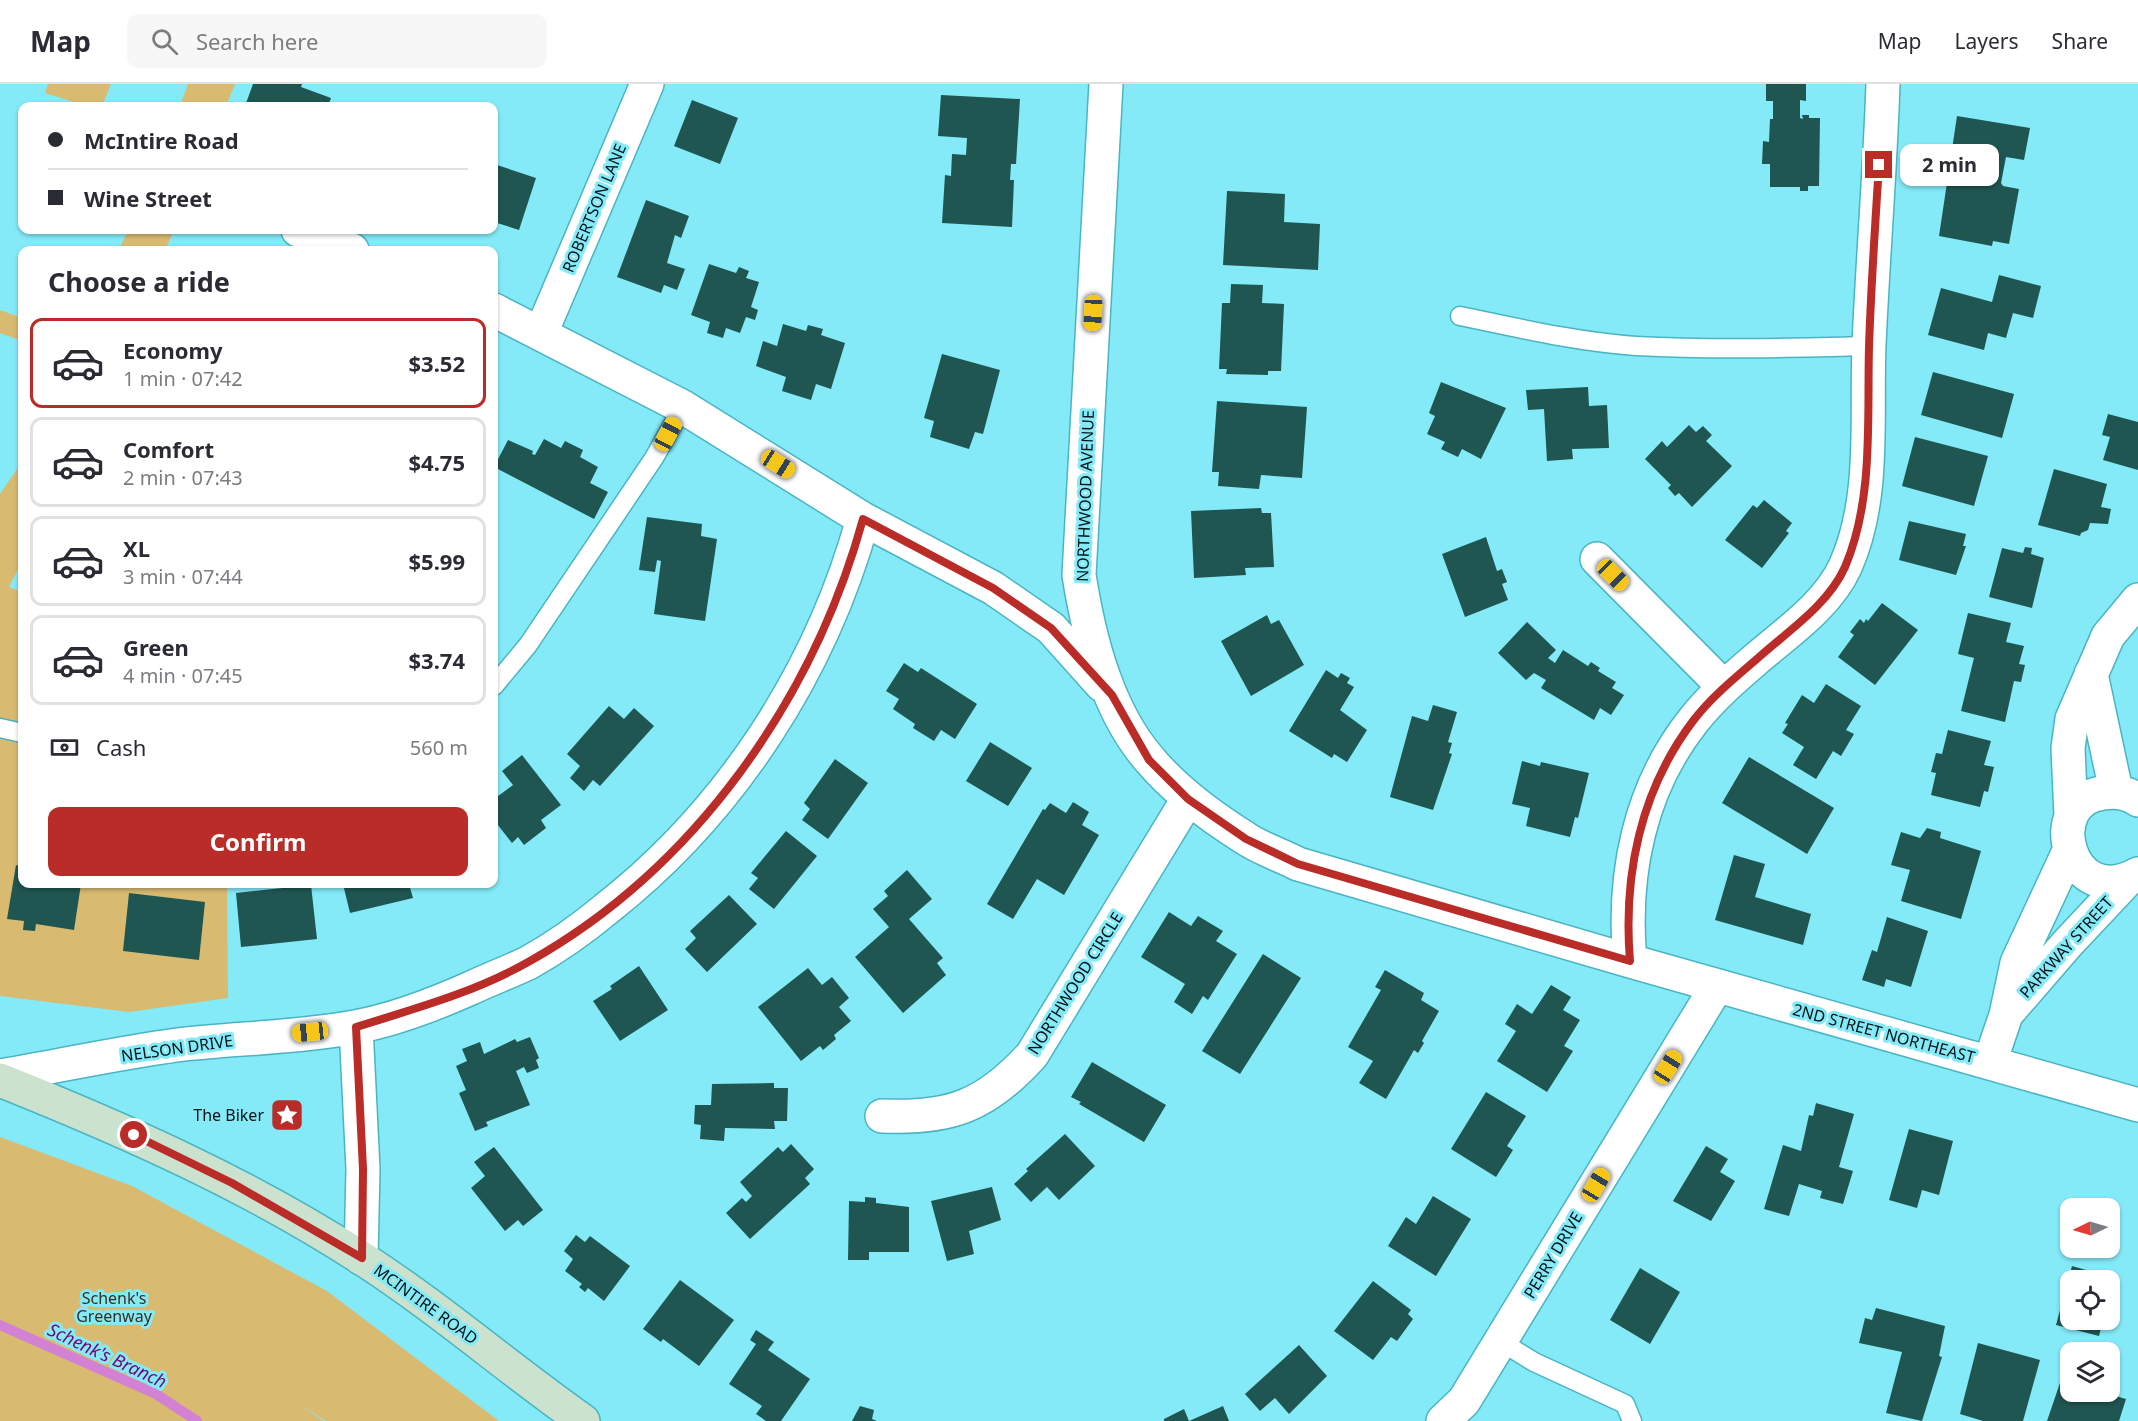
<!DOCTYPE html>
<html lang="en">
<head>
<meta charset="utf-8">
<style>
  :root { --surface:#fff; --page:#f7f7f7; --text:#2b2b33; --muted:#7c7c81; --line:#e1e1e2; --accent:#ba2c28 }
  body { margin:0; font-family:"Noto Sans",sans-serif; background:var(--page); color:var(--text); height:100vh; display:flex; flex-direction:column; font-size:22px; white-space:nowrap }
  * { box-sizing:border-box; margin:0 }
  p { font-size:20px; color:var(--muted) }
  .icon { flex:none; width:33px; height:33px; fill:none; stroke:currentColor; stroke-width:2; stroke-linecap:round; stroke-linejoin:round }
  .map { position:relative; flex:1; overflow:hidden }
  .sheet { position:absolute; left:18px; top:162px; width:480px; height:642px; display:flex; flex-direction:column; background:var(--surface); border-radius:12px; box-shadow:0 2px 4px #0004 }
  .sheet>* { flex:none }
  .top-card { position:absolute; left:18px; top:18px; width:480px; height:132px; border-radius:12px; box-shadow:0 2px 4px #0004; display:grid; align-content:center; height:132px; padding:0 30px; background:var(--surface) }
  .needle { width:39px; rotate:265deg }
  .tools { position:absolute; left:2060px; top:1114px; display:grid; gap:12px }
  .tools a { display:grid; place-items:center; width:60px; height:60px; border-radius:12px; background:var(--surface); box-shadow:0 2px 4px #0004; font-size:30px }
  .end { position:absolute; width:27px; height:27px; margin:-14px; border:8px solid #ba2c28; background:#fff; box-shadow:0 0 0 3px #fff }
  .from { border-radius:50% }
  .bubble { position:absolute; height:42px; border-radius:12px; background:var(--surface); box-shadow:0 2px 4px #0004; font-size:20px; font-weight:700; line-height:42px; text-align:center }
  .car { position:absolute; width:18px; height:36px; margin:-18px -9px; border-radius:8px; box-shadow:0 0 4px 2px #0007; background:linear-gradient(#f5c518 24%,#345 0 40%,#f5c518 0 76%,#345 0 86%,#f5c518 0) }
  .top-card b { display:flex; align-items:center; gap:21px; height:57px; font-size:22px }
  .top-card b+b { border-top:2px solid var(--line) }
  .top-card i { width:15px; height:15px; background:var(--text) }
  ul { padding:0; list-style:none }
  li { display:flex; align-items:center; gap:18px; height:90px; margin:0 12px 9px; padding:0 18px; border:3px solid var(--line); border-radius:12px }
  li div { flex:1 }
  li b { display:block; font-size:22px }
  li em { font-style:normal; font-weight:700 }
  li.active { border-color:var(--accent) }
  li>.icon { width:54px; height:54px; stroke-width:1.5 }
  h2 { padding:0 30px; font-size:27px; line-height:72px }
  .pay { display:flex; align-items:center; gap:15px; height:66px; padding:0 30px; font-size:22px }
  .pay p { margin-inline-start:auto }
  .button { display:flex; gap:12px; margin-top:auto; padding:12px 30px }
  .button a { flex:1; height:69px; border-radius:12px; background:var(--accent); color:#fff; font-size:24px; font-weight:700; line-height:69px; text-align:center }
  header { display:flex; align-items:center; gap:36px; box-sizing:border-box; height:84px; padding:0 30px; background:var(--surface); border-bottom:2px solid var(--line) }
  header strong { font-size:28px }
  nav { display:flex; gap:33px; margin-inline-start:auto; font-size:21px }
  .search { width:420px; height:54px; background:var(--page); display:flex; align-items:center; gap:15px; box-sizing:border-box; padding:0 21px; border-radius:12px; color:var(--muted); font-size:22px }
  .map>svg:first-child { display:block }
  .green { fill:#d8ba71 }
  .lines { fill:none; stroke-linecap:round; stroke-linejoin:round }
  .stream { stroke:#d381d3; stroke-width:10 }
  .building { fill:#1f5651 }
  .lane-casing { stroke:#4bb4c2; stroke-width:21 }
  .street-casing { stroke:#4bb4c2; stroke-width:36 }
  .secondary-casing { stroke:#4bb4c2; stroke-width:36 }
  .lane { stroke:#fff; stroke-width:18 }
  .street { stroke:#fff; stroke-width:33 }
  .secondary { stroke:#cbe3ce; stroke-width:33 }
  .route { stroke:#ba2c28; stroke-width:8 }
  .labels { text-anchor:middle; stroke-width:6; stroke-linejoin:round; paint-order:stroke }
  .street-label { font-size:16px; fill:#001215; stroke:#84eaf8 }
  .poi-label { font-size:16px; fill:#001215; stroke:#84eaf8; text-anchor:end }
  .park-label { font-size:16px; fill:#39301c; stroke:#84eaf8 }
  .water-label { font-size:18px; font-style:italic; fill:#730775; stroke:#84eaf8 }
</style>
</head>
<body>
<header>
<strong>Map</strong>
<div class="search"><svg class="icon" aria-label="search" viewBox="0 0 24 24"><circle cx="10" cy="10" r="6"/><path d="M15 15l6 6"/></svg>Search here</div>
<nav><a>Map</a><a>Layers</a><a>Share</a></nav>
</header>
<div class="map">
<svg width="2138" height="1337" viewBox="0 0 2138 1337">
  <rect width="100%" height="100%" fill="#84eaf8"/>
  <path class="green" d="M48,0H111L102,22H86L45,9Z
    M188,0H235L226,22H180Z
    M128,146H174L165,166H119Z
    M0,226L22,234V257L0,249Z
    M22,378V477L9,503L22,508V800H227L228,914L129,928L0,912V410Z
    M0,1053L132,1102L327,1207L499,1337H326L297,1319L324,1337H0Z"/>
  <g class="lines">
    <path class="stream" d="M0,1241L156,1310L197,1337"/>
  </g>
  <path class="building" d="M253,0H302L301,3L331,14L328,22H245Z
    M1766,0H1806V17L1800,16V34L1803,35L1802,31H1809V34H1820L1819,102H1808V107H1800V103H1770V80H1762L1763,57L1769,58L1770,35H1773V17H1766Z
    M941,11L1020,15L1016,80H1011L1010,96H1014L1012,143L942,139L945,91L951,92L952,70L966,71L967,54L938,52Z
    M692,16L738,34L720,80L674,62Z
    M1957,32L2030,44L2024,76L2006,73L2001,99L2003,102L2019,105L2009,160L1993,157L1992,162L1939,152Z
    M494,80L536,94L519,146L494,138Z
    M1227,107L1285,110L1284,138L1320,140L1318,186L1223,181Z
    M646,116L689,132L681,154L675,151L667,179L685,185L677,206L664,201L661,209L617,193Z
    M709,180L736,189L739,183L749,187L746,194L759,198L751,223L758,226L755,236L746,233L740,249L726,244L723,254L707,249L710,238L691,231Z
    M1999,191L2041,202L2033,234L2013,229L2006,254L1988,249L1984,266L1928,251L1941,204L1992,218Z
    M1231,200L1263,201L1262,219L1284,220L1281,287H1268V291L1226,290L1227,285H1219L1222,219H1230Z
    M783,240L806,247L808,241L823,245L821,251L845,259L831,305L816,300L811,316L782,307L786,293L756,282L763,257L777,262Z
    M942,270L1000,286L983,350L975,348L969,365L930,353L934,337L924,334Z
    M1933,288L2014,310L2002,354L1921,331Z
    M1441,298L1506,324L1481,375L1462,365L1458,373L1441,365L1445,358L1427,350L1435,332L1429,329Z
    M1588,303L1589,322L1607,321L1609,364L1572,365L1573,375L1547,377L1544,325L1528,326L1526,306Z
    M1217,317L1307,323L1302,394L1261,391L1259,405L1218,402L1219,388H1212Z
    M2108,330L2138,338V386L2103,376L2110,353L2102,351Z
    M1689,341L1696,348L1703,342L1712,351L1706,357L1732,382L1692,423L1679,409L1675,412L1668,404L1671,401L1645,375L1662,357L1667,363Z
    M1915,353L1988,372L1974,422L1902,402Z
    M544,355L561,364L565,357L583,366L580,373L598,383L590,399L608,408L594,435L494,383L508,356L533,367L532,370L535,371Z
    M2054,385L2107,400L2101,423L2111,425L2108,440L2090,439L2088,446L2081,449L2080,452L2038,441Z
    M1764,416L1792,439L1786,447L1789,449L1762,484L1725,456L1753,421L1757,424Z
    M1261,424L1262,429H1271L1274,483L1245,484L1246,491L1194,494L1191,427Z
    M647,433L702,440L701,452L717,455L705,537L654,530L661,477L657,476L655,488L639,486Z
    M1909,437L1966,450L1963,462H1966L1956,491L1899,476Z
    M1486,453L1497,487L1502,485L1507,498L1502,500L1508,516L1465,533L1442,470Z
    M2025,463L2032,464L2031,470L2044,474L2032,524L1989,513L2002,464L2023,469Z
    M1882,519L1918,546L1875,601L1838,573L1854,551L1850,548L1860,535L1864,539L1866,535L1868,537Z
    M1968,529L2011,539L2006,558L2024,562L2019,580L2025,581L2021,598L2014,597L2005,638L1961,627L1974,574L1958,570Z
    M1267,531L1271,540L1279,536L1304,581L1251,612L1221,557Z
    M1527,538L1556,566L1548,574L1555,579L1563,566L1588,582L1591,578L1600,584L1598,587L1616,598L1612,604L1624,611L1611,631L1600,624L1594,636L1541,604L1546,596L1534,589L1526,596L1498,569Z
    M904,579L918,588L921,584L977,620L955,655L941,646L934,657L913,644L915,640L893,625L899,615L886,607Z
    M1326,586L1338,594L1341,589L1350,594L1347,599L1354,603L1340,626L1367,646L1347,678L1334,670L1332,674L1289,647Z
    M1826,600L1861,622L1846,646L1854,650L1841,672L1833,667L1816,695L1793,681L1804,663L1782,649L1788,640L1785,639L1802,611L1814,619Z
    M1433,621L1457,628L1448,658L1452,659L1449,669L1452,670L1433,726L1390,713L1412,632L1428,637Z
    M609,622L624,635L634,624L654,642L600,702L593,696L584,707L570,694L580,682L567,670Z
    M1948,646L1991,657L1984,681L1994,683L1988,708L1984,707L1980,723L1931,711L1936,689L1931,688L1936,669L1942,670Z
    M990,658L1032,684L1008,722L966,697Z
    M522,671L561,721L541,736L546,744L524,761L518,753L512,759L494,736V715L513,701L502,687Z
    M1749,673L1834,724L1807,770L1722,719Z
    M835,675L868,699L828,755L802,736L810,725L804,719Z
    M1522,677L1540,682L1541,678L1589,689L1578,734L1575,733L1570,753L1526,742L1530,724L1512,720Z
    M1073,718L1089,728L1082,741L1099,751L1064,811L1037,795L1013,835L987,820L1043,725L1045,726L1050,719L1066,729Z
    M1927,744L1941,748L1940,754L1981,767L1961,835L1901,817L1910,786L1891,781L1901,748L1920,754Z
    M786,747L817,772L774,825L749,805L758,794L751,789Z
    M1734,771L1765,780L1755,813L1811,830L1803,861L1715,836Z
    M16,781L22,783V800H81L74,846L36,840L35,847L23,846L24,837L7,835Z
    M907,786L932,815L909,835L943,874L937,879L946,891L903,929L855,873L889,843L873,825L888,812L884,807Z
    M343,800H409L413,814L350,829Z
    M311,801L317,855L241,863L236,809Z
    M129,809L205,818L199,876L123,867Z
    M729,811L757,840L707,888L685,865L696,854L690,847Z
    M1169,828L1191,842L1198,832L1223,847L1216,857L1237,870L1208,916L1203,912L1192,930L1174,918L1185,900L1141,873Z
    M1887,833L1928,847L1911,903L1886,895L1884,903L1862,896L1872,866L1877,868Z
    M1263,870L1301,894L1240,990L1202,967Z
    M639,882L668,926L620,957L593,917L612,905L610,902Z
    M808,884L822,901L832,893L849,914L839,923L851,937L834,951L836,955L823,966L820,962L801,977L758,923Z
    M1385,886L1424,909L1421,916L1439,927L1422,957L1424,959L1418,969L1414,966L1386,1015L1359,999L1373,977L1348,963L1381,906L1375,903Z
    M1551,901L1571,913L1563,926L1580,936L1564,962L1573,967L1547,1008L1497,977L1516,947L1505,940L1517,920L1532,930Z
    M530,953L539,974L536,976L539,984L527,989L524,983L516,987L530,1021L486,1038L488,1042L475,1047L459,1009L466,1006L456,982L467,977L462,965L480,958L484,970L515,955L517,958Z
    M1092,978L1166,1021L1144,1058L1079,1020L1081,1018L1071,1013Z
    M774,999V1004H788L787,1037H774L775,1045L725,1044L724,1057L700,1055L701,1041L694,1040L695,1021H711L712,1000Z
    M1486,1008L1526,1032L1507,1062L1513,1066L1496,1093L1451,1065Z
    M1816,1019L1854,1030L1839,1083L1853,1087L1843,1120L1820,1114L1822,1107L1799,1100L1789,1132L1764,1125L1783,1061L1801,1067L1809,1031L1813,1032Z
    M1909,1045L1953,1057L1939,1111L1922,1106L1917,1124L1889,1116Z
    M1065,1050L1095,1082L1059,1116L1047,1103L1031,1118L1014,1100L1028,1087L1026,1085Z
    M791,1060L814,1085L805,1094L810,1100L750,1155L726,1129L742,1114L746,1118L752,1112L740,1098L778,1063L783,1068Z
    M1706,1062L1728,1075L1720,1088L1735,1097L1711,1137L1673,1117Z
    M494,1063L543,1126L523,1142L518,1136L505,1147L471,1104L485,1092L474,1078Z
    M992,1103L1001,1136L969,1147L974,1170L947,1177L931,1117Z
    M1433,1112L1471,1135L1436,1192L1388,1162L1406,1133L1416,1140Z
    M865,1113L876,1114V1119L909,1123V1168H869V1176H848L849,1117L865,1118Z
    M576,1151L585,1158L590,1152L630,1182L604,1217L588,1204L585,1208L579,1203L582,1200L565,1187L573,1175L564,1167Z
    M2072,1182L2115,1194L2110,1212L2109,1197H2070V1236H2103L2099,1252L2056,1241Z
    M1640,1184L1680,1208L1650,1260L1610,1236Z
    M680,1196L734,1236L699,1282L663,1255L661,1258L643,1245Z
    M1373,1197L1411,1226L1408,1230L1413,1235L1397,1257L1391,1253L1373,1276L1334,1247Z
    M1876,1224L1945,1242L1939,1272L1942,1273L1922,1337L1886,1329L1902,1268L1859,1259L1865,1234L1872,1236Z
    M756,1246L774,1258L768,1266L810,1295L781,1337H766L756,1330L762,1322L729,1300L756,1260L750,1256Z
    M1978,1259L2040,1276L2023,1337H1983L1960,1330Z
    M1299,1261L1327,1292L1289,1330L1275,1314L1260,1327L1245,1310Z
    M2061,1296L2070,1299V1308H2109V1302L2115,1304L2112,1311L2126,1315L2119,1337H2047Z
    M860,1322L874,1326L872,1335L877,1337H852Z
    M1223,1322L1229,1337H1189Z
    M1184,1325L1189,1337H1164V1335Z"/>
  <g class="lines">
    <defs>
      <path id="lane" d="M1460,232C1518,244 1577,258 1636,262C1714,266 1791,264 1869,262
        M494,602L528,561L654,374L683,323
        M0,644L22,649
        M1500,1257L1534,1278L1625,1320L1632,1337"/>
      <path id="street" d="M1106,0L1079,491C1089,554 1107,627 1150,676C1176,707 1210,732 1245,754C1261,765 1281,771 1298,780L1630,877L2138,1021
        M298,146L352,166
        M494,226L683,323L863,435L993,504L1051,544L1102,601
        M541,249L647,0
        M1597,475L1724,603
        M2091,590L2116,707
        M2138,716C2127,708 2116,707 2103,709C2040,716 2068,829 2138,790
        M2071,732L2068,664L2072,635L2108,552L2138,516
        M1630,877C1622,792 1639,705 1693,637C1711,614 1733,595 1755,576C1786,549 1827,522 1845,483C1876,415 1866,333 1869,260C1873,173 1880,87 1883,0
        M2009,927L2067,860L2127,796
        M356,943L363,1085L361,1174
        M1990,978L2006,931L2017,879L2069,767
        M0,992C59,982 118,969 177,961C235,954 296,954 355,943C394,936 435,920 471,904C490,895 509,888 528,879C555,864 582,845 606,825C731,727 821,587 863,435
        M882,1032C950,1035 986,1022 1032,971L1188,715
        M1443,1337L1464,1317L1717,902"/>
      <path id="secondary" d="M0,996C125,1046 249,1101 363,1175C440,1225 509,1285 583,1337"/>
    </defs>
    <use href="#lane" class="lane-casing"/>
    <use href="#street" class="street-casing"/>
    <use href="#secondary" class="secondary-casing"/>
    <use href="#lane" class="lane"/>
    <use href="#street" class="street"/>
    <use href="#secondary" class="secondary"/>
  </g>
  <g class="lines">
    <path class="route" d="M134,1051L232,1099L362,1174L363,1085L356,943C414,925 476,908 530,877C695,784 813,616 863,435L993,504L1051,544L1112,611L1149,676L1188,715L1246,755L1298,780L1630,877C1623,792 1640,707 1693,637C1711,613 1735,594 1758,574C1788,547 1828,521 1845,483C1874,415 1867,335 1869,263C1871,202 1875,142 1879,81"/>
  </g>
  <defs>
    <symbol id="sight-square" viewBox="-11 -11 22 22"><rect x="-9" y="-9" width="18" height="18" rx="4" fill="#ba2c28" stroke="#84eaf8"/><path d="M0-6L1.8-2.2L6-1.7L2.9 1.2L3.7 5.4L0 3.3L-3.7 5.4L-2.9 1.2L-6-1.7L-1.8-2.2Z" fill="#fff"/></symbol>
  </defs>
  <g fill-rule="evenodd">
    <use href="#sight-square" x="268" y="1012" width="38" height="38"/>
  </g>
  <g class="labels">
    <g class="street-label">
      <text transform="translate(594 124) rotate(-67)" y="6">ROBERTSON LANE</text>
      <text transform="translate(1085 412) rotate(-88)" y="6">NORTHWOOD AVENUE</text>
      <text transform="translate(2066 863) rotate(-48)" y="6">PARKWAY STREET</text>
      <text transform="translate(1075 899) rotate(-58)" y="6">NORTHWOOD CIRCLE</text>
      <text transform="translate(1884 949) rotate(15)" y="6">2ND STREET NORTHEAST</text>
      <text transform="translate(177 964) rotate(-8)" y="6">NELSON DRIVE</text>
      <text transform="translate(1553 1171) rotate(-59)" y="6">PERRY DRIVE</text>
      <text transform="translate(426 1220) rotate(36)" y="6">MCINTIRE ROAD</text>
    </g>
    <g class="poi-label">
      <text x="264" y="1037">The Biker</text>
    </g>
    <g class="park-label">
      <text x="114" y="1220">Schenk's<tspan x="114" dy="18">Greenway</tspan></text>
    </g>
    <g class="water-label">
      <text transform="translate(107 1272) rotate(25)" y="6">Schenk's Branch</text>
    </g>
  </g>
</svg>
<div class="tools">
<a><svg class="needle" viewBox="-14 -14 28 28"><path d="M0-13l5 13h-10z" fill="#e53935"/><path d="M0 13l5-13h-10z" fill="#7c7c81"/></svg></a>
<a><svg class="icon" aria-label="locate" viewBox="0 0 24 24"><circle cx="12" cy="12" r="6"/><path d="M12 2v4M12 18v4M2 12h4M18 12h4"/></svg></a>
<a><svg class="icon" aria-label="layers" viewBox="0 0 24 24"><path d="M12 4l9 5-9 5-9-5zM3 14l9 5 9-5"/></svg></a>
</div>
<i class="end from" style="left:134px;top:1051px"></i>
<i class="end" style="left:1879px;top:81px"></i>
<div class="bubble" style="left:1900px;top:60px;width:99px">2 min</div>
<i class="car" style="left:1093px;top:229px;rotate:183deg"></i>
<i class="car" style="left:668px;top:350px;rotate:28deg"></i>
<i class="car" style="left:778px;top:380px;rotate:122deg"></i>
<i class="car" style="left:1613px;top:491px;rotate:135deg"></i>
<i class="car" style="left:310px;top:948px;rotate:264deg"></i>
<i class="car" style="left:1668px;top:983px;rotate:32deg"></i>
<i class="car" style="left:1596px;top:1101px;rotate:31deg"></i>
<div class="top-card">
<b><i class="from"></i>McIntire Road</b>
<b><i></i>Wine Street</b>
</div>
<section class="sheet">
<h2>Choose a ride</h2>
<ul>
<li class="active"><svg class="icon" aria-label="car" viewBox="0 0 24 24"><path d="M5 17H2v-5l4-1 3-4h7l3 4 3 1v5h-3M9 17h6M6 11h13"/><circle cx="7" cy="17" r="2"/><circle cx="17" cy="17" r="2"/></svg><div><b>Economy</b><p>1 min · 07:42</p></div><em>$3.52</em></li>
<li><svg class="icon" aria-label="car" viewBox="0 0 24 24"><path d="M5 17H2v-5l4-1 3-4h7l3 4 3 1v5h-3M9 17h6M6 11h13"/><circle cx="7" cy="17" r="2"/><circle cx="17" cy="17" r="2"/></svg><div><b>Comfort</b><p>2 min · 07:43</p></div><em>$4.75</em></li>
<li><svg class="icon" aria-label="car" viewBox="0 0 24 24"><path d="M5 17H2v-5l4-1 3-4h7l3 4 3 1v5h-3M9 17h6M6 11h13"/><circle cx="7" cy="17" r="2"/><circle cx="17" cy="17" r="2"/></svg><div><b>XL</b><p>3 min · 07:44</p></div><em>$5.99</em></li>
<li><svg class="icon" aria-label="car" viewBox="0 0 24 24"><path d="M5 17H2v-5l4-1 3-4h7l3 4 3 1v5h-3M9 17h6M6 11h13"/><circle cx="7" cy="17" r="2"/><circle cx="17" cy="17" r="2"/></svg><div><b>Green</b><p>4 min · 07:45</p></div><em>$3.74</em></li>
</ul>
<div class="pay"><svg class="icon" aria-label="cash" viewBox="0 0 24 24"><path d="M3 7h18v10H3z"/><circle cx="12" cy="12" r="2"/></svg>Cash<p>560 m</p></div>
<div class="button"><a>Confirm</a></div>
</section>
</div>
</body>
</html>
